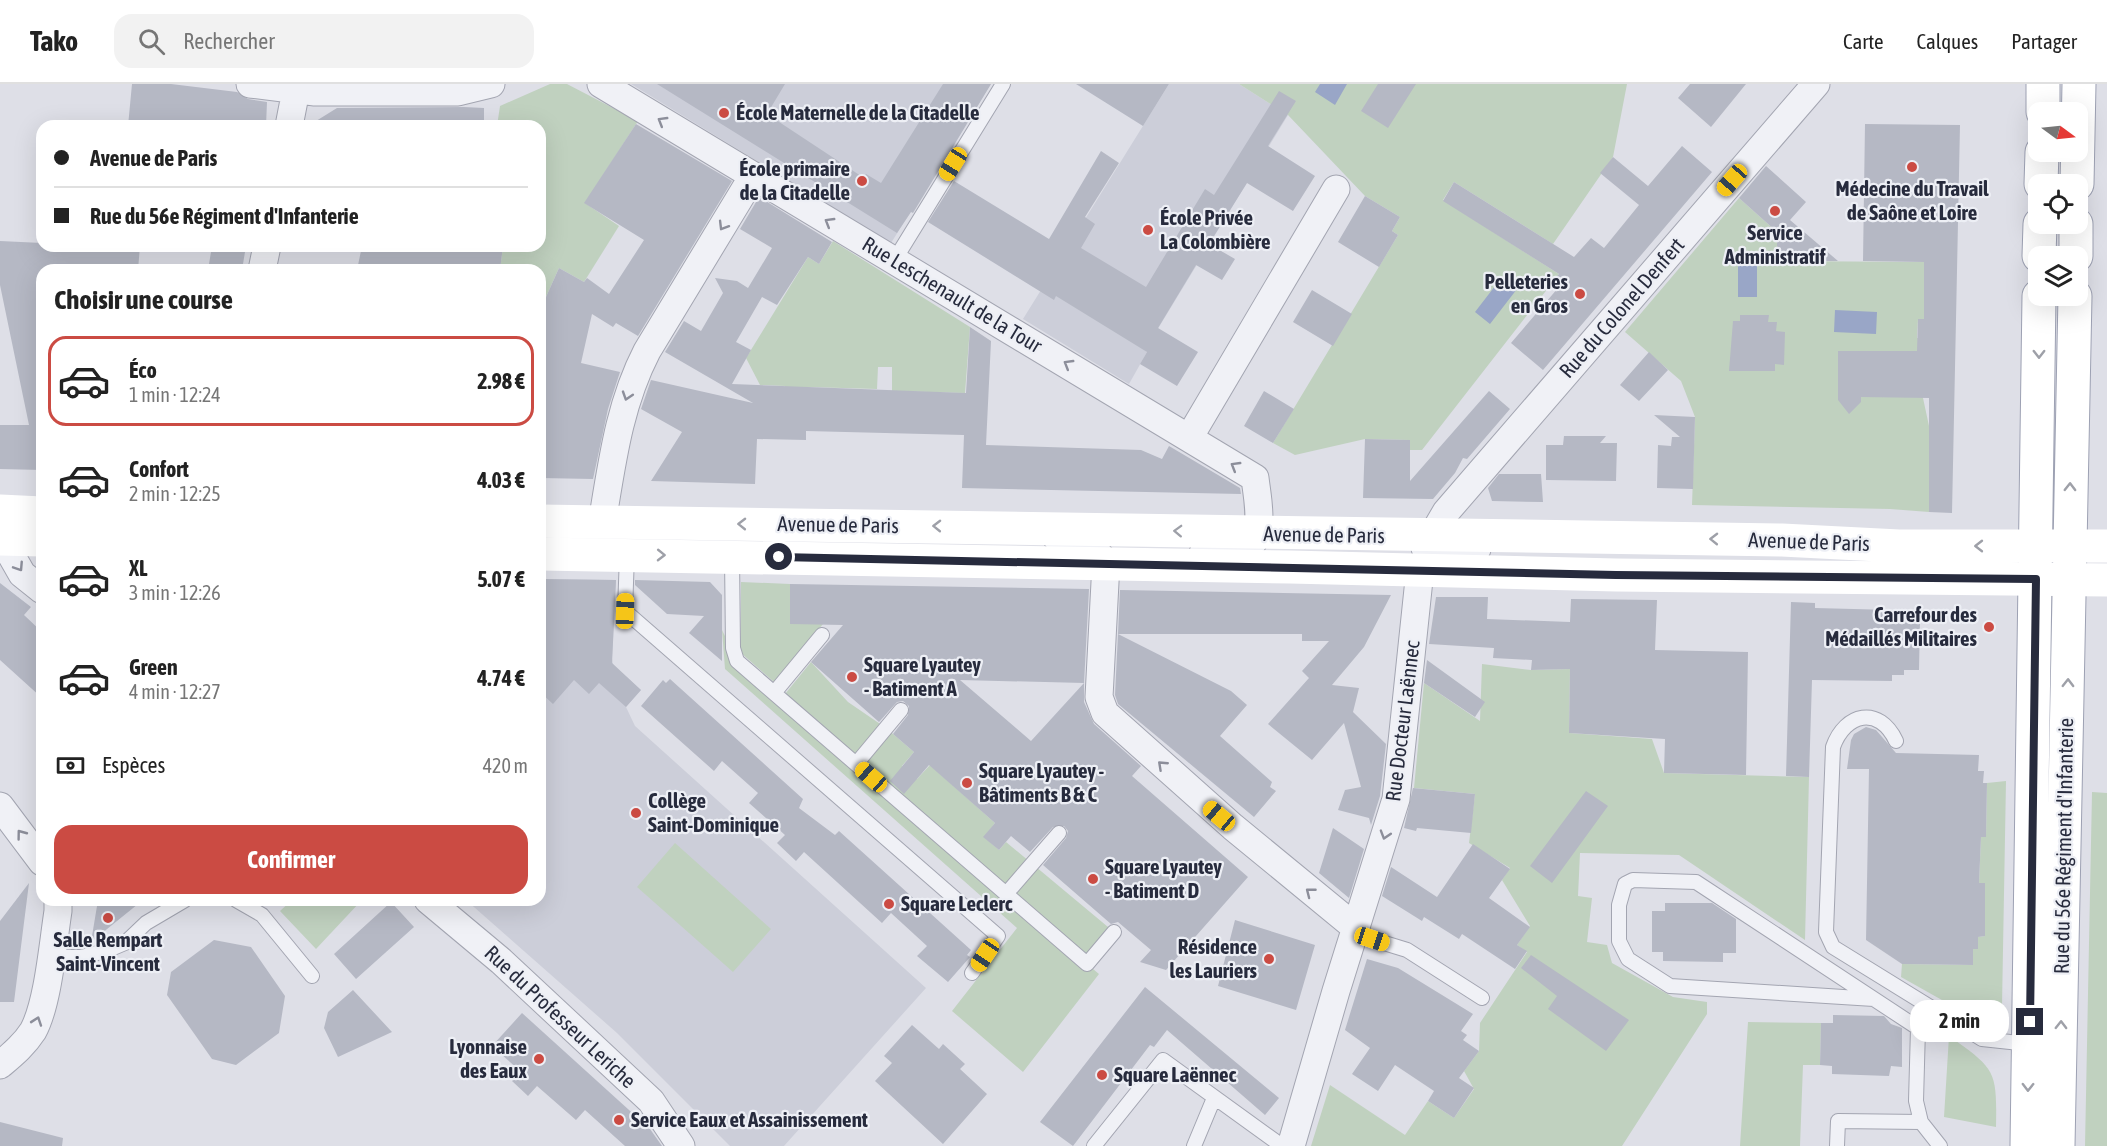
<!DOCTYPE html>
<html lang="fr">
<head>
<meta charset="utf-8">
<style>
  :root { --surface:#fff; --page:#f2f2f2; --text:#222; --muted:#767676; --line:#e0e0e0; --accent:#cb4b43 }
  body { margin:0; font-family:"Asap Condensed",sans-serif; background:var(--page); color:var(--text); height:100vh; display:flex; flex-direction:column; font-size:22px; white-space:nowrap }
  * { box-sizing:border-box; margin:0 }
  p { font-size:20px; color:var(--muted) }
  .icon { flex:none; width:33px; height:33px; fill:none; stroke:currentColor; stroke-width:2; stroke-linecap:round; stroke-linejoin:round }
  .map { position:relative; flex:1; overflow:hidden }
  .side { position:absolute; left:36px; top:180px; width:510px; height:642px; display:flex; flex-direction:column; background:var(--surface); border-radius:18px; box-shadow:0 6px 24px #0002 }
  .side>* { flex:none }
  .top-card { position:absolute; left:36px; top:36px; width:510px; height:132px; border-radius:18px; box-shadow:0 6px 24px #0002; display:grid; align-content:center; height:132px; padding:0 18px; background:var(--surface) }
  .needle { width:39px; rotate:105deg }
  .tools { position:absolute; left:2028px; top:18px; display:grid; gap:12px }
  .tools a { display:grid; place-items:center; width:60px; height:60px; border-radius:12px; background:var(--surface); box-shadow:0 6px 24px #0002; font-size:30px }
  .end { position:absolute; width:27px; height:27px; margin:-14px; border:8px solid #272b3d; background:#fff; box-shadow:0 0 0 3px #fff }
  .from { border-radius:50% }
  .bubble { position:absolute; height:42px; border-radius:18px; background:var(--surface); box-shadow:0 6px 24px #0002; font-size:20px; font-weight:700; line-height:42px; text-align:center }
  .car { position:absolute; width:18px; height:36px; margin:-18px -9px; border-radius:8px; box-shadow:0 0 4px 2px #0007; background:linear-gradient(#f5c518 24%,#345 0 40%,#f5c518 0 76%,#345 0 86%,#f5c518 0) }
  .top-card b { display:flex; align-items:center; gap:21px; height:57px; font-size:22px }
  .top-card b+b { border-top:2px solid var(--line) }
  .top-card i { width:15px; height:15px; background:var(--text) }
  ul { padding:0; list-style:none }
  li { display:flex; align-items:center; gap:18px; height:90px; margin:0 12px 9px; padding:0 6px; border:3px solid transparent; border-radius:18px }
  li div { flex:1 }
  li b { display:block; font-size:22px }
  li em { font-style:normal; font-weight:700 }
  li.selected { border-color:var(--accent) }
  li>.icon { width:54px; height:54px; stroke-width:1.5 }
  h2 { padding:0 18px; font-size:27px; line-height:72px }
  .pay { display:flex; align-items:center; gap:15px; height:66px; padding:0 18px; font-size:22px }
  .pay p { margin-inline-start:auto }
  .button { display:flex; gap:12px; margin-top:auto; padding:12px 18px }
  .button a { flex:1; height:69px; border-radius:18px; background:var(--accent); color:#fff; font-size:24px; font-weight:700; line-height:69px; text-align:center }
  header { display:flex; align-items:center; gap:36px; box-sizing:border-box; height:84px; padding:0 30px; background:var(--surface); border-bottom:2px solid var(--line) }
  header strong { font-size:28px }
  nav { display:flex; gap:33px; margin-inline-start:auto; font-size:21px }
  .search { width:420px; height:54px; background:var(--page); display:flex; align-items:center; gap:15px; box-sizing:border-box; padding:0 21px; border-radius:18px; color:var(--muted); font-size:22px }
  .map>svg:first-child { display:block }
  .built { fill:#ccced9 }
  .green { fill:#c0d1bf }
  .water { fill:#99a6c7 }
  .building { fill:#b5b8c4 }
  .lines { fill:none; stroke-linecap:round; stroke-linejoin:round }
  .service-casing { stroke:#a3a5b1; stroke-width:16 }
  .minor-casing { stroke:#a3a5b1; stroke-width:29 }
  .primary-casing { stroke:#9da1b3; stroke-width:35 }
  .service { stroke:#f0f1f6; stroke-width:14 }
  .minor { stroke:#f0f1f6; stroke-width:27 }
  .secondary { stroke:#fff; stroke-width:33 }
  .primary { stroke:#fff; stroke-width:33 }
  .oneway { stroke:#8c8e9a }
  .oneway2 { stroke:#9ea0a8 }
  .route { stroke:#272b3d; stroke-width:8 }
  .poi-dot { fill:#cb4b43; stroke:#edeff5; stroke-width:2 }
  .labels { text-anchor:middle; stroke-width:4.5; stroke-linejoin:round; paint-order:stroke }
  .poi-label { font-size:21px; font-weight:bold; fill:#272b3d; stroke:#edeff5; text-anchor:start }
  .street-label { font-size:21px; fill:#272b3d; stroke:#edeff5 }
</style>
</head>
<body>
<header>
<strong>Tako</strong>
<div class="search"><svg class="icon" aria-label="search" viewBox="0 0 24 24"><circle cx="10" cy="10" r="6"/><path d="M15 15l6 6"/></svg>Rechercher</div>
<nav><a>Carte</a><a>Calques</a><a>Partager</a></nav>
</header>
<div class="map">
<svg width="2107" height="1062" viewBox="0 0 2107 1062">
  <rect width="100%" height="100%" fill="#dedfe7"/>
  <path class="built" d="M631,0H991L891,159Z
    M1169,0H1239L1288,31L1145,266L1147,268L1129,300L1023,235Z
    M540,495L616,496L612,574L613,581L641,606L626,623L635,642L926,904L784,1062H730L617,949L466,816H540Z"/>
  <path class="green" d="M550,0H567L638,37L585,119L619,142L584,198L559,184L546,213L540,212V186H500L503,162H540V42H497L500,22Z
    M1239,0H1627L1613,73L1553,160L1454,98L1443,116L1559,190L1422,366H1410L1409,356L1365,355L1295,371L1273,359L1398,151L1392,147L1400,133L1365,112L1288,31Z
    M1739,114L1777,148V177L1924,178V235H1918L1917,254H1923V314L1929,342V428L1890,425L1692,421L1695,333L1681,297L1625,248Z
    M833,157L970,243L965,309L892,307V283H878L877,305L808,303L786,313L785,302L760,301L746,274L808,173L819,180Z
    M741,498L790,500V540H823L774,598L741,569Z
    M722,546L737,577L781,615L811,578L848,618L886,644L914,668L902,682L917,695L930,681L995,739L984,753L999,766L1006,758L1114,848L1087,880L1099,890L1023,988L952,927L1017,844L725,585Z
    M1482,580L1531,586L1570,585L1569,649L1652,655L1664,689L1809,693L1805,856L1679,771L1580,769L1578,812L1592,814L1587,858L1607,861L1612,879L1673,913L1707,918V930L1622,1062H1311L1330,1001L1405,1051L1428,1017L1454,1034L1474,1005L1464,987L1479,967L1480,939L1527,868L1517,861L1530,842L1502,796L1510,784L1469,759L1475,710L1414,704L1424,599L1480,637Z
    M2006,697L2002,922L1981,938L1901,893L1902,880L1973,881V865L1978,864V853L1985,852V799H1979L1981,753L1986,752L1987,699Z
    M2092,708L2107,709V1062H2085Z
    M675,759L771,845L733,888L637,803Z
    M292,816H358L361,817L316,865L280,827Z
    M1748,938L1821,939L1820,981H1803L1800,1062H1740Z
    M1949,952C1996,985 1997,987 1996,1043L1944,1033Z"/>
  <path class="water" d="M1320,0H1347L1335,21L1315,8Z
    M1738,178H1757V213H1738Z
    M1502,193L1517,205L1490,240L1475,228Z
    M1835,226L1877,228L1876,250L1834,248Z"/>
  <path class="building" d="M132,0H171L237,8L248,15L267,18L266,42H128Z
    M657,0H785L767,30L864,94L866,90L881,99L943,0H991L913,129L911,128L897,149Z
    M1076,0H1169L1143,42Z
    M1378,0H1416L1388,44L1361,27Z
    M1690,0H1746L1711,43L1678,14Z
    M1279,7L1296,17L1268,62L1315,92L1293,127L1247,99L1209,160L1235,175L1222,196L1196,181L1158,244L1198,268L1177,302L1140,280L1147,268L1056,212L1054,216L928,138L954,97L1049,155L1101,67L1119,79L1085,133L1095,140L1081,164L1146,203L1205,105L1214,111Z
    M464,23L484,24V42H308L337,24Z
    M636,40L732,97L638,252L616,239L613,243L592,230L581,279L620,288L608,325L593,395L540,394V212L546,213L559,184L584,198L587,194L609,210L644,156L584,119Z
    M1865,40L1960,41L1952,429L1929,428V314L1861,313V318L1849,330L1838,316V267H1917L1918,235H1924V178L1863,177Z
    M1682,62L1712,88L1543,286L1511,259L1558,204L1552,198L1559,190L1443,117L1454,98L1574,173L1591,154L1604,164L1639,121L1600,89L1613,73L1648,102Z
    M1766,82L1806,118L1790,136L1838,177H1777V148L1739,114Z
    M1365,112L1400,133L1392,147L1398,151L1379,183L1338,158Z
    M759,113L832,158L819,180L808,173L777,221L762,213L736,258L751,266L732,300L966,309L970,243L991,257L986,361L1141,366L1162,375L1169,362L1240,404L1241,410L962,404L964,351L806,347V356L757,355L755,400L651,397L682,348L641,325L651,296L753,319L665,268L684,237L701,247L723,209L715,194L737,197L748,204L772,164L740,145Z
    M0,157L42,159V162H140L138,186H42V386L0,385V341H29L0,201Z
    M212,162H246L242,186H208Z
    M362,162H503L500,186H357Z
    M1312,206L1352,230L1333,262L1293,238Z
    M1740,231H1769L1768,238H1777L1776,247L1785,248L1784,281L1775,280V287H1729L1733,237H1740Z
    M1649,268L1668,286L1639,317L1620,301Z
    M1264,307L1294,325L1273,359L1244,342Z
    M1489,307L1510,325L1467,375L1463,374L1455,389L1433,415L1363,414L1365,355L1410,356V397Z
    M1654,331L1695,333L1693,405L1657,404L1658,361L1671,362L1672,353H1680Z
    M1564,352H1606L1600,359H1617L1616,397L1546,396V361H1563Z
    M1499,390H1541L1543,418L1492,417L1488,404Z
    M540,495L616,496L612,579L641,606L626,623L599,599L589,610L574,596L553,620L540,608Z
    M635,496L710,498L722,511V577L689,549L704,532L667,530L635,501Z
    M0,499L31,523L24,531L42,548V614L0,576Z
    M790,500L1089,505L1084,599L960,596L1031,657L1084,599V618L1094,640L1141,682L1132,692L1248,793L1166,886L1140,878L1151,866L1118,838L1111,840L1043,781L1066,754L1068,747L1064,742L1053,743L1030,768L1011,752L999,766L983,753L995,739L929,681L904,710L890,697L914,668L893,650L908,631L909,622L903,617L897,618L879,638L811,578L843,541L790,540Z
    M1120,506L1391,511L1364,563L1332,601L1359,604L1353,628L1386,660L1380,712L1371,741L1369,734L1338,726L1345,706L1361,703L1344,639L1312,676L1268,640L1309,594L1302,587L1329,557H1302V550H1118Z
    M1436,513H1488L1487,535L1570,538L1571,515L1657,516L1655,566L1748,568L1746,691L1664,689L1665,655L1569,649L1570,585L1531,586L1532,576L1493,574L1494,564L1429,560Z
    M1791,518L1815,519V524L1892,526V531H1905V535L1920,536L1919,586H1904V591H1892V597L1812,596L1809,693L1786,692Z
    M1118,550L1231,607L1247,621L1220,652L1272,698L1270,703L1276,707L1254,733L1118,620L1115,611Z
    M1427,576L1485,618L1475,633L1424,599Z
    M670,595L803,715L799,724L835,751L839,747L971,866L967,871L970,873L948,898L917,872L927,862L891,829L882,839L804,768L796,777L777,759L785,751L749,719L758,709L722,677L714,687L641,622L663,596L666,599Z
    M1866,643L1876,646L1896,669L1979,671L1978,687H1984L1983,699H1987L1986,753H1981L1979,799H1985V852L1978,853V865H1973V881L1902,880L1866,856L1869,685H1847L1851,656L1854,650Z
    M1413,704L1475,710L1471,749L1417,744L1416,747L1404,744Z
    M1586,707L1608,722L1552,799L1530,782Z
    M1333,744L1364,765L1349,814L1319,789Z
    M1473,760L1510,785L1489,814L1530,843L1517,861L1527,867L1515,885L1462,850L1459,855L1424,833L1422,837L1382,812L1391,783L1437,813Z
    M29,799L14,918H0V837Z
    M98,816H143L91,858Z
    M391,818L414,843L356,895L334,870Z
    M1665,819H1712L1736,835V869H1723V878L1663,877V868H1652V827H1665Z
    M1235,836L1315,861L1296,926L1218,902Z
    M214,856L251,863L285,912L279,949L236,981L212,975L167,911L171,888Z
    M1531,871L1629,936L1606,967L1548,925L1557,912L1521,884Z
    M1367,875L1398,884L1473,930L1461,947L1467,951L1463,956L1479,967L1459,994L1474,1004L1454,1034L1428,1017L1434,1007L1395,981L1378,1007L1352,990L1370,964L1345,946Z
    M1145,903L1279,1014L1265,1031L1167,946L1154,963L1150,961L1073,1062L1040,1038Z
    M353,906L392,948L338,973L324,944L328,928Z
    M522,929L650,1045L662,1062H625L585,1026L576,1036L537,1002L528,1012L512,997L520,987L492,962Z
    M1833,931L1884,932L1891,940L1902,944V983L1891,982L1889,992L1832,990V982L1820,981L1821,939H1833Z
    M912,941L939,965L943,960L965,980L960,985L987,1010L943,1060L875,997L892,979L884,972Z
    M0,1038L63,1054L62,1062H0Z"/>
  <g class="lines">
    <defs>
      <path id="service" d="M894,177L1003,0
        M627,471L625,527L998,852L972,889
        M732,473L733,564L737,577L1087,880L1114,848
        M774,609L822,551
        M1896,657C1879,621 1845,629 1833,663L1826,848L1833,863L1982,955L2029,960
        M856,680L901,626
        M1006,810L1059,749
        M236,816L262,831L312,892
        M1355,850L1407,866L1482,914
        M50,873H81L106,867L125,859L146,839L185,816
        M1874,915L1670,902L1628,875L1619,857V821L1625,800L1633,796L1696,798L1918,944L1916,1017L1921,1038L1940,1062
        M1094,1062L1163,976L1282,1062
        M1194,1062L1214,1014
        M1837,1062L1838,1037L1921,1038"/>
      <path id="minor" d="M250,0L315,8H458L491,0
        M601,0L1255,394C1257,413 1267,454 1245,465C1235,470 1215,468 1203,469
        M289,42L296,6
        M262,186L267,162
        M1189,354L1336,105
        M602,439C612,379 619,321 647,267L753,92
        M1056,453L1089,459L1106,479L1099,613L1105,629L1233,743L1356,844
        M2,455L22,490L42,506
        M1425,464L1446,428L1816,0
        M0,722L42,778
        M428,816L501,877L651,1017L681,1062
        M0,981C13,970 24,961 33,947C48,920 53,859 58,827V816
        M1291,1062L1336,907L1396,715L1420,486C1440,462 1448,465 1477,465"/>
      <path id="primary" d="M2043,28V0
        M2041,100L2042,68
        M2077,100L2079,0
        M2039,172L2040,140
        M2076,172V140
        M2027,1062L2039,212
        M2058,1062L2075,212"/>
    </defs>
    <use href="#service" class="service-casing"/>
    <use href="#minor" class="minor-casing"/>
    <use href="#primary" class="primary-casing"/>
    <use href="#service" class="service"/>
    <use href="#minor" class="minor"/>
    <path class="secondary" d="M0,427L42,429
      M540,437L1782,456L1899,462H2107
      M0,455L42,456
      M540,470L1290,483L1616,491L2107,496"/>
    <use href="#primary" class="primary"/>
  </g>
  <defs><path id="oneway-chevron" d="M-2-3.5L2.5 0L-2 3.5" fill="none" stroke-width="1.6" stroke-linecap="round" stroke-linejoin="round" transform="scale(1.5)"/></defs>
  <g class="oneway">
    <use href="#oneway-chevron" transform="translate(662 37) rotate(-149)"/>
    <use href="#oneway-chevron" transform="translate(829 138) rotate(-149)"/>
    <use href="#oneway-chevron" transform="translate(723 142) rotate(121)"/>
    <use href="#oneway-chevron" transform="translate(1068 280) rotate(-149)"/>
    <use href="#oneway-chevron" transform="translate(627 312) rotate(108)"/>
    <use href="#oneway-chevron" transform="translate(1235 382) rotate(-149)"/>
    <use href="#oneway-chevron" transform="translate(19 483) rotate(57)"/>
    <use href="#oneway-chevron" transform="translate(1162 681) rotate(-137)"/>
    <use href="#oneway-chevron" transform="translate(21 750) rotate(-127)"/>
    <use href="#oneway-chevron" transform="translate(1385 751) rotate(107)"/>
    <use href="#oneway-chevron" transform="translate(1310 808) rotate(-142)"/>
    <use href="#oneway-chevron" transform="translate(37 937) rotate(-71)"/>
  </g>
  <g class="oneway2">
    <use href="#oneway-chevron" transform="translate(2039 270) rotate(90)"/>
    <use href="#oneway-chevron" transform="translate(2070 403) rotate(-89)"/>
    <use href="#oneway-chevron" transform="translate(742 440) rotate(-179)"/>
    <use href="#oneway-chevron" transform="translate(937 442) rotate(-179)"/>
    <use href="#oneway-chevron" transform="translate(1178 447) rotate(-178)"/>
    <use href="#oneway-chevron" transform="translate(1714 455) rotate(-179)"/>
    <use href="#oneway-chevron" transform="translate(1979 462) rotate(-180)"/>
    <use href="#oneway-chevron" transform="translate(661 471) rotate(1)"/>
    <use href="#oneway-chevron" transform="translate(2068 599) rotate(-89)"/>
    <use href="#oneway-chevron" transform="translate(2061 941) rotate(-89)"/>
    <use href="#oneway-chevron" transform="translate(2028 1003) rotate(91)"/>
  </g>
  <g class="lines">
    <path class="route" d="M779,473L1616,491L2036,495L2030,938"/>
  </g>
  <g class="poi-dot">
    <circle cx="724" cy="29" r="6"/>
    <circle cx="1912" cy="83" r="6"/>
    <circle cx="862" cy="97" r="6"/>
    <circle cx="1775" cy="127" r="6"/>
    <circle cx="1148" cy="146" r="6"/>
    <circle cx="1580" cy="210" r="6"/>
    <circle cx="1989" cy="543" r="6"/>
    <circle cx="852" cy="593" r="6"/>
    <circle cx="967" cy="699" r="6"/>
    <circle cx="636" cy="729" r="6"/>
    <circle cx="1093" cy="795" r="6"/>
    <circle cx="889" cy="820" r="6"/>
    <circle cx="108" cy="834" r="6"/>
    <circle cx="1269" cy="875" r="6"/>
    <circle cx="539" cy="975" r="6"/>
    <circle cx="1102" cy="991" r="6"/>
    <circle cx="619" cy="1036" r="6"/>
  </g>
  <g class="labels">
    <g class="poi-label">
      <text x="736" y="36">École Maternelle de la Citadelle</text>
      <text x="850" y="92" text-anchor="end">École primaire<tspan x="850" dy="24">de la Citadelle</tspan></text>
      <text x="1912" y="112" text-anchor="middle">Médecine du Travail<tspan x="1912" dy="24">de Saône et Loire</tspan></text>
      <text x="1160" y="141">École Privée<tspan x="1160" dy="24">La Colombière</tspan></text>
      <text x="1775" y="156" text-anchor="middle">Service<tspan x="1775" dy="24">Administratif</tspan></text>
      <text x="1568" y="205" text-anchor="end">Pelleteries<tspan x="1568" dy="24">en Gros</tspan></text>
      <text x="1977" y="538" text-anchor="end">Carrefour des<tspan x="1977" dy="24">Médaillés Militaires</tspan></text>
      <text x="864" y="588">Square Lyautey<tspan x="864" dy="24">- Batiment A</tspan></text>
      <text x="979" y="694">Square Lyautey -<tspan x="979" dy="24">Bâtiments B &amp; C</tspan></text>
      <text x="648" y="724">Collège<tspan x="648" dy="24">Saint-Dominique</tspan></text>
      <text x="1105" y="790">Square Lyautey<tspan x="1105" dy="24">- Batiment D</tspan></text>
      <text x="901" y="827">Square Leclerc</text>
      <text x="108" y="863" text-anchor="middle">Salle Rempart<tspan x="108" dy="24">Saint-Vincent</tspan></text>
      <text x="1257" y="870" text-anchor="end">Résidence<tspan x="1257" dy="24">les Lauriers</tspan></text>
      <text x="527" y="970" text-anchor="end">Lyonnaise<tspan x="527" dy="24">des Eaux</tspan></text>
      <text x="1114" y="998">Square Laënnec</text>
      <text x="631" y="1043">Service Eaux et Assainissement</text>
    </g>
    <g class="street-label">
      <text transform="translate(952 211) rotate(31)" y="7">Rue Leschenault de la Tour</text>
      <text transform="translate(1622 224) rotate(-49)" y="7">Rue du Colonel Denfert</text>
      <text transform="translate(838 441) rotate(1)" y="7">Avenue de Paris</text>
      <text transform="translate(1324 451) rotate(1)" y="7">Avenue de Paris</text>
      <text transform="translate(1809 458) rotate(2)" y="7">Avenue de Paris</text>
      <text transform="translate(1403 637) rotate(-83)" y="7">Rue Docteur Laënnec</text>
      <text transform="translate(2064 762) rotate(-89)" y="7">Rue du 56e Régiment d'Infanterie</text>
      <text transform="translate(560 933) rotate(43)" y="7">Rue du Professeur Leriche</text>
    </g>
  </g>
</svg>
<div class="tools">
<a><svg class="needle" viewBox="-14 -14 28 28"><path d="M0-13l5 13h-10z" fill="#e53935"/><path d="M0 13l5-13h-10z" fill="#767676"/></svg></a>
<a><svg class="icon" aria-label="locate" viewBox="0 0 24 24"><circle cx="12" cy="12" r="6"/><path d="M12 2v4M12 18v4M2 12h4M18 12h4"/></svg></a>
<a><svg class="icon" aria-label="layers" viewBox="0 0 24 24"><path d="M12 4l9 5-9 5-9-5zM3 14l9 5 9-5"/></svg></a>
</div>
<i class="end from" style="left:779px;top:473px"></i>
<i class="end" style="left:2030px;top:938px"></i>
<div class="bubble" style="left:1910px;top:916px;width:99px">2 min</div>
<i class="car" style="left:953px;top:80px;rotate:212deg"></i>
<i class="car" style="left:1732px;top:96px;rotate:221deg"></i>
<i class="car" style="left:625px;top:527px;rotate:2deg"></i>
<i class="car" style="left:871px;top:693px;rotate:311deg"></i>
<i class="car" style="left:1219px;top:732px;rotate:310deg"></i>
<i class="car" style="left:1372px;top:855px;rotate:108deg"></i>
<i class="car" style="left:985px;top:871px;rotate:214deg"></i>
<div class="top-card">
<b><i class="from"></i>Avenue de Paris</b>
<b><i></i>Rue du 56e Régiment d'Infanterie</b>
</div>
<section class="side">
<h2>Choisir une course</h2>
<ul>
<li class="selected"><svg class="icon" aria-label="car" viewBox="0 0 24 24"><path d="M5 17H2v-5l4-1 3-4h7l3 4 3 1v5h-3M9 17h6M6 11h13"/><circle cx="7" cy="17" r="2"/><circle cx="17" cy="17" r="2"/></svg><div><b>Éco</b><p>1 min · 12:24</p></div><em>2.98 €</em></li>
<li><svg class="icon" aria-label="car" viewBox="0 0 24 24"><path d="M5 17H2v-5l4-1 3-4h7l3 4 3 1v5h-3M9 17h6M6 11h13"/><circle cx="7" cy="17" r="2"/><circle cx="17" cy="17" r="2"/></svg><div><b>Confort</b><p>2 min · 12:25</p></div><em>4.03 €</em></li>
<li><svg class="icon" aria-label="car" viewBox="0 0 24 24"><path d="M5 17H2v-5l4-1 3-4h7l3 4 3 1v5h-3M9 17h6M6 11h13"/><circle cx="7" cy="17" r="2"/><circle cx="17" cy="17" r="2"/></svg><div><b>XL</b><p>3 min · 12:26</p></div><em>5.07 €</em></li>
<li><svg class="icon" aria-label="car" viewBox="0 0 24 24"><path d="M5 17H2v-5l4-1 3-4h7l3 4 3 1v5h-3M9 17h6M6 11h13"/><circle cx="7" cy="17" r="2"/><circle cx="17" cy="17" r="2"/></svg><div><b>Green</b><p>4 min · 12:27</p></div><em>4.74 €</em></li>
</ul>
<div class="pay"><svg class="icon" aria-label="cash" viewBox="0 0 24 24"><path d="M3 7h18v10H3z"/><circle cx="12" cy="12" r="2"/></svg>Espèces<p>420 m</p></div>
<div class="button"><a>Confirmer</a></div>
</section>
</div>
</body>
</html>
